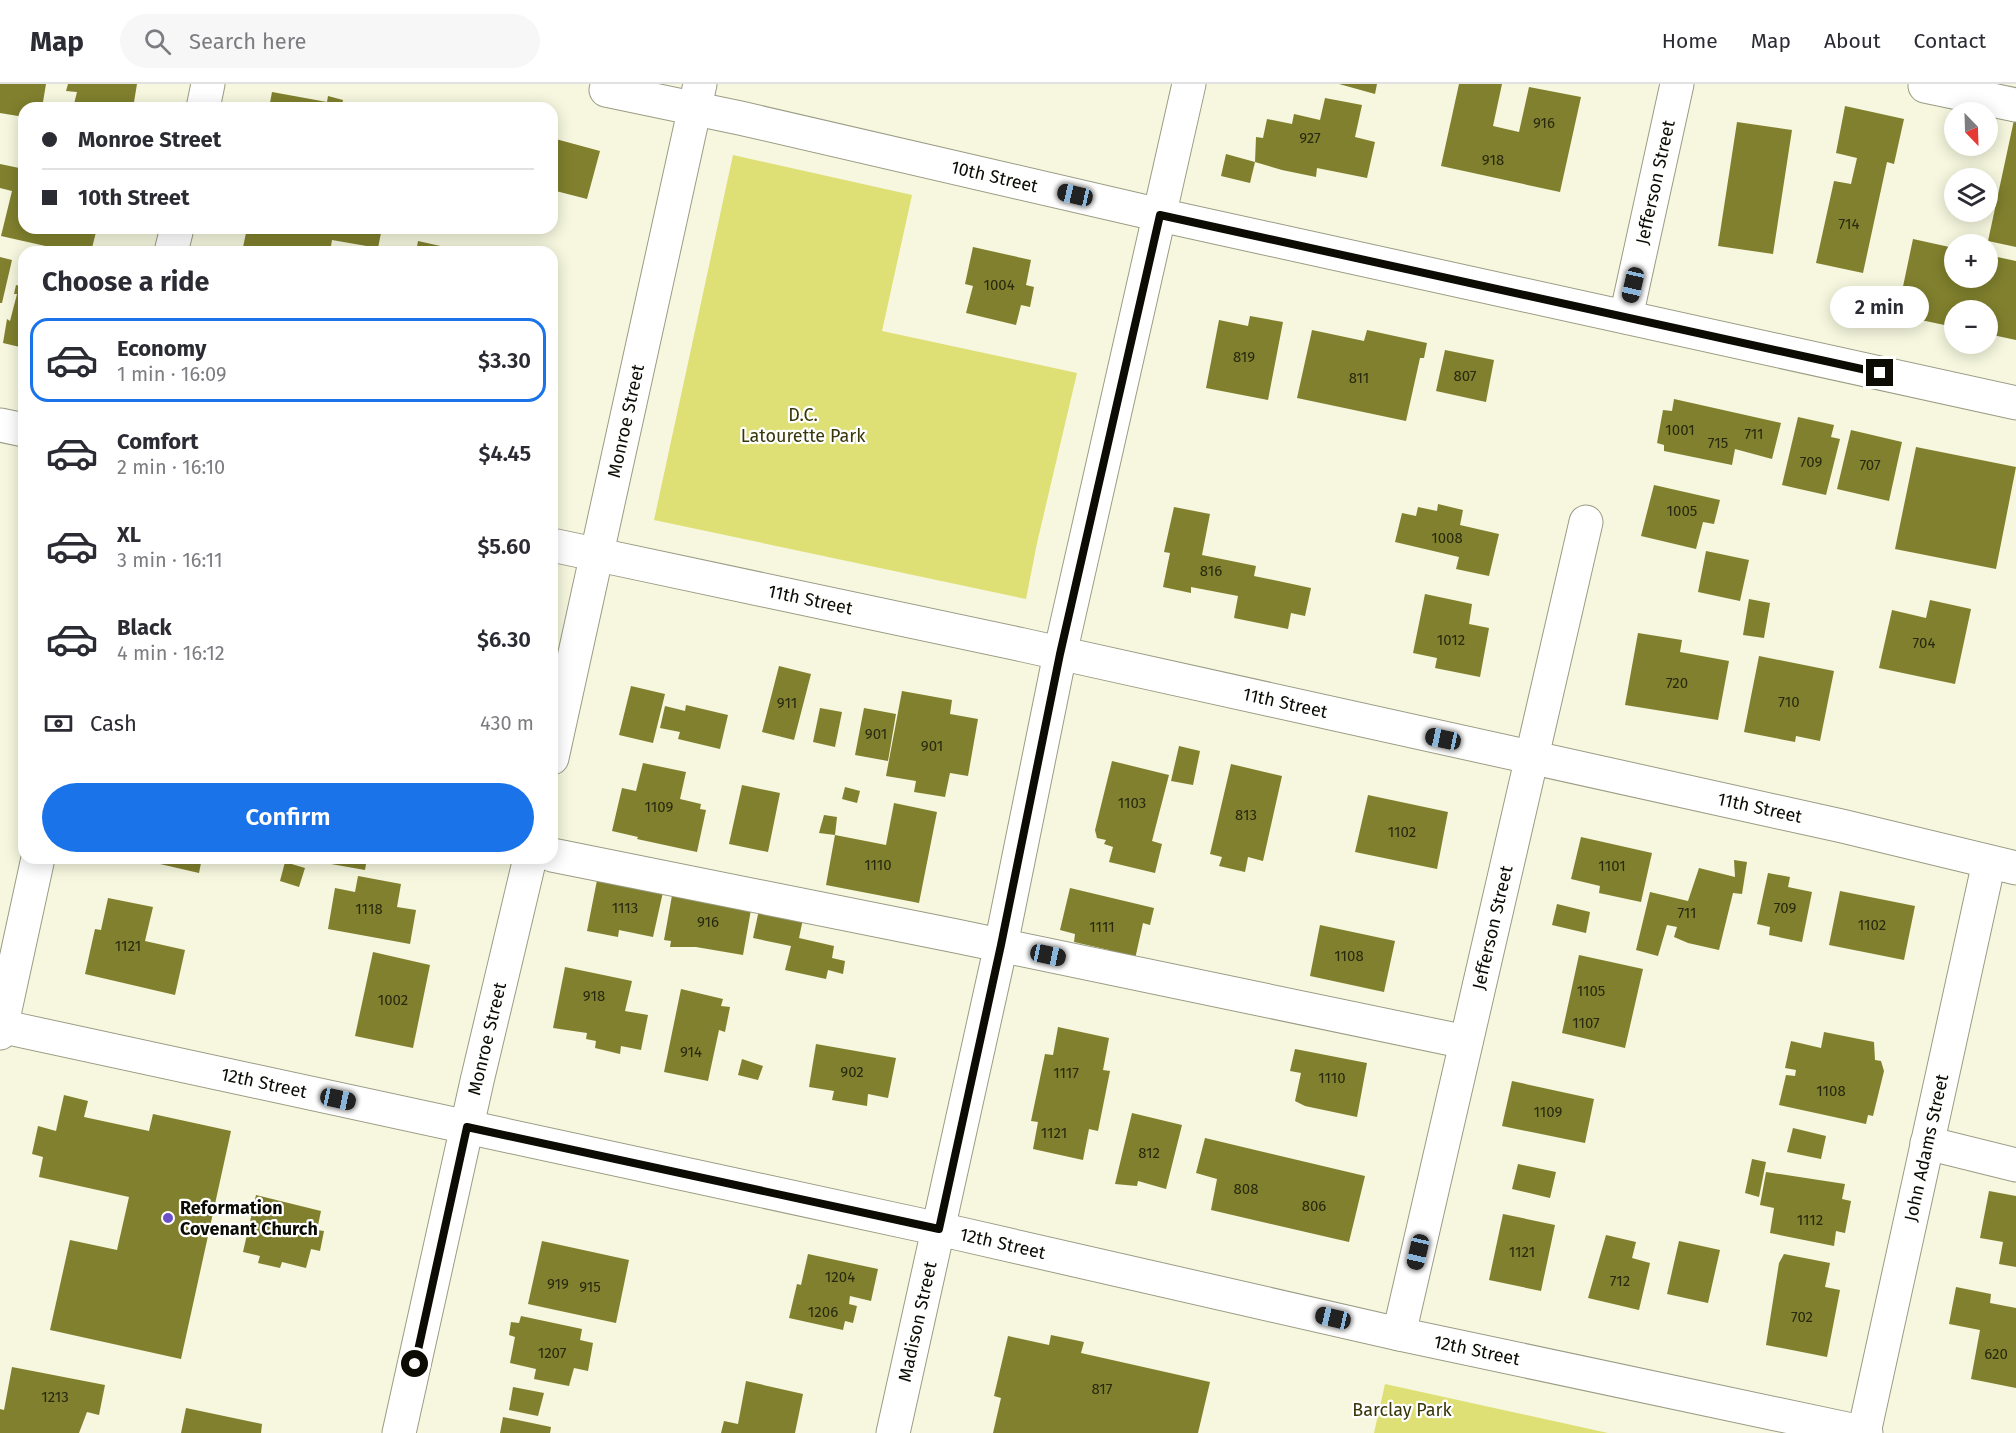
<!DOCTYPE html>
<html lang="en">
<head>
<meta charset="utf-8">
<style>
  :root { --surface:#fff; --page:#f7f7f7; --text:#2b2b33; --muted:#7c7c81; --line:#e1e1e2; --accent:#1a73e8 }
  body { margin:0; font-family:"Fira Sans",sans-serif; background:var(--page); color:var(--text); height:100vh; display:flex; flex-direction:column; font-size:22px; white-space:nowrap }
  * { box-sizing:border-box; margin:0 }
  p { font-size:20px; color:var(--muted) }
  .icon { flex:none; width:33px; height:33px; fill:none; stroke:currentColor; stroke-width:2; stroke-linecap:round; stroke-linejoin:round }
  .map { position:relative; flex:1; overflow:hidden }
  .panel { position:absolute; left:18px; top:162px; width:540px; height:618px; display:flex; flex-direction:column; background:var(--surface); border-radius:18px; box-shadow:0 3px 15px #0003 }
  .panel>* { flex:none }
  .banner { position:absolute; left:18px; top:18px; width:540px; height:132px; border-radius:18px; box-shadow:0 3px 15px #0003; display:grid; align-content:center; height:132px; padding:0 24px; background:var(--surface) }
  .needle { width:39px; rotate:157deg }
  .buttons { position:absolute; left:1944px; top:18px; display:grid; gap:12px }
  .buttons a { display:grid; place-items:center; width:54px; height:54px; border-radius:50%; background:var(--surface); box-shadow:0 3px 15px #0003; font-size:30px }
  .end { position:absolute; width:27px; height:27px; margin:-14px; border:8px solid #0c0c05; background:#fff; box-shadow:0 0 0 3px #fff }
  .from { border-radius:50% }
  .bubble { position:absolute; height:42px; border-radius:21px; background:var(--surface); box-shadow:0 3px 15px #0003; font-size:20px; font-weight:600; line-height:42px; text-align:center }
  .car { position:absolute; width:18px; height:36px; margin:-18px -9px; border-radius:8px; box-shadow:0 0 4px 2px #0007; background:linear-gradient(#222 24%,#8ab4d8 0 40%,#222 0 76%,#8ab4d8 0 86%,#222 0) }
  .banner b { display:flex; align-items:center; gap:21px; height:57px; font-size:22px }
  .banner b+b { border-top:2px solid var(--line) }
  .banner i { width:15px; height:15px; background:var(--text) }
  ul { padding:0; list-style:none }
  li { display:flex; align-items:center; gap:18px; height:84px; margin:0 12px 9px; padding:0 12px; border:3px solid transparent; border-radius:18px }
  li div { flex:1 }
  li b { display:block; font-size:22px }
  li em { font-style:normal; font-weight:600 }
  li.active { border-color:var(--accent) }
  li>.icon { width:54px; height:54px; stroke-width:1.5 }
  h2 { padding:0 24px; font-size:27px; line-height:72px }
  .pay { display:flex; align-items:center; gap:15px; height:66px; padding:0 24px; font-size:22px }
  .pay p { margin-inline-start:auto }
  .primary-button { display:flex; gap:12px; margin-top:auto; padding:12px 24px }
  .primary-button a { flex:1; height:69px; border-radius:36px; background:var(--accent); color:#fff; font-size:24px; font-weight:600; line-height:69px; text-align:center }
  header { display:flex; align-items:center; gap:36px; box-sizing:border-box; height:84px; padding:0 30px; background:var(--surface); border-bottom:2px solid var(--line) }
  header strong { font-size:28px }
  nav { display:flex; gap:33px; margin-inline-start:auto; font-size:21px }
  .search { width:420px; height:54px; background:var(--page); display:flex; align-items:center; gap:15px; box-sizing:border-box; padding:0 21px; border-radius:33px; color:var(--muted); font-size:22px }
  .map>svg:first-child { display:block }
  .green { fill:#dedf75 }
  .building { fill:#80802e }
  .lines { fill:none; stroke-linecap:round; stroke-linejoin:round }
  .minor-casing { stroke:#9b9c84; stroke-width:35 }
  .minor { stroke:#fff; stroke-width:33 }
  .route { stroke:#0c0c05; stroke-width:8 }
  .poi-dot { fill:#6b50c9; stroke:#fff; stroke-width:2 }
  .labels { text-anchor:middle; stroke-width:4.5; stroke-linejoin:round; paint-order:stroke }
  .number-label { font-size:15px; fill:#29290f }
  .street-label { font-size:18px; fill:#0c0c05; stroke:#fff }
  .park-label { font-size:18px; fill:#373709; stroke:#fff }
  .poi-label { font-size:18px; font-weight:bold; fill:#0c0c05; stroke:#fff; text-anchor:start }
</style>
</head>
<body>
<header>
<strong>Map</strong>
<div class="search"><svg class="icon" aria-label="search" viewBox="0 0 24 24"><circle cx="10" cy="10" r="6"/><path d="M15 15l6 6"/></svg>Search here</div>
<nav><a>Home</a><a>Map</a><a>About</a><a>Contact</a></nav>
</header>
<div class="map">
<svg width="2016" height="1349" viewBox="0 0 2016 1349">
  <rect width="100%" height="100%" fill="#f6f7de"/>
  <path class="green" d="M733,71L912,111L882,247L1077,289L1037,459L1026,515L654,436Z
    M1385,1300L1608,1349H1374Z"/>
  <path class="building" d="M0,0H46L42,24H24V33L0,29Z
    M68,0H137L133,24H73L77,8L66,7Z
    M1339,0H1377L1375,10Z
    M1459,0H1502L1493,42L1519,48L1529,3L1581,13L1560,108L1441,82Z
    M272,8L327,18L328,12L343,16L342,21L350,24H269Z
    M1325,14L1362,21L1355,53L1375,58L1367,94L1317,84L1316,93L1282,86L1255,78L1250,99L1221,92L1226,70L1255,78L1256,53L1263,54L1267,35L1292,40L1294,30L1320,36Z
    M1845,22L1904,35L1894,80L1887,78L1863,189L1816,179L1834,97L1851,100L1857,74L1836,69Z
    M2014,36L2016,37V163L1988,157Z
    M1737,38L1792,46L1773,170L1718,162Z
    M552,54L600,67L587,115L552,106Z
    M0,80L24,85V144H97L91,168H72L1,152L12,107L0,104Z
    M247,144H382L378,164L332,156L330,168H242Z
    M1913,155L1954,164V194H1988V171L2016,177V256L1988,250V226H1954V243L1897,231Z
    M418,157L463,167V168H416Z
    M973,163L1031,176L1026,201L1034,203L1030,223L1021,221L1016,241L966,229L973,202L965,200Z
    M0,173L12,176L2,219H0Z
    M16,201L24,203V264L3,259L7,235L10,237L17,210H14Z
    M1250,232L1283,238L1268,316L1206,304L1219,236L1248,242Z
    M1312,246L1364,257L1367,246L1427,259L1424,274H1420L1406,337L1297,314Z
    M1445,266L1494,276L1486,318L1436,307Z
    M1674,315L1781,339L1772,375L1735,365L1732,381L1664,367V361L1657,359L1663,326L1672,327Z
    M1798,333L1834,341L1831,353L1840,355L1826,411L1782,401Z
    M1851,346L1902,358L1889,417L1837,405Z
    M1916,363L2016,383L1996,485L1895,465Z
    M1654,401L1720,416L1714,440L1703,438L1696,465L1641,452Z
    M1438,420L1463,426L1460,441L1499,450L1489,492L1456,485L1459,473L1395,458L1402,429L1416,432L1418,423L1437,427Z
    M1174,423L1210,430L1202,471L1256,482L1254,492L1311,504L1305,532L1291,529L1288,545L1234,534L1238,512L1191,503V509L1163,503L1170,469L1164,468Z
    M1706,467L1749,476L1740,517L1698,508Z
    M1425,510L1472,520L1469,540L1489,544L1480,593L1435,584L1437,574L1413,569Z
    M1749,515L1770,519L1764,554L1743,551Z
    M1930,516L1971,525L1955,600L1879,584L1892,526L1926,534Z
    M1638,549L1682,556L1680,568L1729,577L1718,636L1625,621Z
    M1759,572L1834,587L1820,657L1796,652L1795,658L1744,648Z
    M779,582L811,590L794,656L762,648Z
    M631,602L665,610L653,659L619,651Z
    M902,607L952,616L950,630L978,635L968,692L950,689L945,713L914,708L916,697L886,692Z
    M686,621L728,631L720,665L678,655L680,648L660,644L665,622L685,627Z
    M820,624L842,628L835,663L813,658Z
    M864,624L896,630L888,677L855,671Z
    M1179,662L1200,667L1193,701L1171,697Z
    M1112,677L1169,691L1152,757L1162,760L1155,789L1109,778L1113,763L1104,760L1106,756L1097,754L1095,746Z
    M643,679L686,688L680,715L701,720L700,725L706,726L697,768L637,755L638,753L612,747L622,704L636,707Z
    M1231,680L1282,692L1263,777L1248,773L1245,788L1219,782L1222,773L1210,770Z
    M742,701L780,709L768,768L729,760Z
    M845,703L860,707L857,719L842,715Z
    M1368,711L1448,728L1437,785L1355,768Z
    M894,719L937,728L919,819L826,801L835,751L886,761Z
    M824,731L837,733L835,751L819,749Z
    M1581,753L1652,769L1641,818L1599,809L1600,802L1571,795Z
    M134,774H202L199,789Z
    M314,774H367L365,786L314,777Z
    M1734,776L1747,778L1742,810L1733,809L1719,866L1688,859L1674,853L1677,843L1667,841L1658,872L1636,866L1650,808L1688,817L1699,784L1735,793Z
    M285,778L305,784L299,803L280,797Z
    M1768,789L1790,793L1788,803L1812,808L1802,858L1769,851L1770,843L1757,840Z
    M598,791L665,799L653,853L619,846L618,853L587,847Z
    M358,792L401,800L397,823L416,826L410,860L328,845L335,804L355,808Z
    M1070,804L1154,824L1150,841L1143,839L1133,884L1106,878L1109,866L1074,858L1075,850L1060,846Z
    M673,806L752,820L743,871L696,863H670L671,857L664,856Z
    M1840,807L1915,822L1904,876L1829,861Z
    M108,814L153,823L145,857L185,866L175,911L85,890L95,845L101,846Z
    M1557,820L1590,828L1586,849L1552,841Z
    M760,821L804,830L799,854L834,862L832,874L845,877L843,890L828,886L826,895L785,886L791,862L753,854Z
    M1320,841L1395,857L1384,908L1310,892Z
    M373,868L430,881L413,964L355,952Z
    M1579,871L1643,885L1625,964L1562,949Z
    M565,883L632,897L625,927L648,931L641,966L621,962L620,970L595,964L596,957L586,955L587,949L553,944Z
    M681,905L723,915L721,922L730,923L725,948L719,946L708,997L664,988Z
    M1058,943L1109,954L1103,986L1110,987L1098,1047L1089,1045L1083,1076L1033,1065L1038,1038L1031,1037L1045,970L1053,971Z
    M1824,948L1874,958L1875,976L1881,977L1884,987L1873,1032L1868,1031L1866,1040L1779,1021L1786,991L1795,992L1796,986L1785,984L1791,957L1821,964Z
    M816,960L896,974L888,1014L868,1010L867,1022L832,1016L834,1007L809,1003Z
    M1295,965L1367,979L1357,1033L1305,1022L1295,1017L1301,989L1290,987Z
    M742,975L763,982L758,996L738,991Z
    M1512,997L1594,1015L1585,1059L1502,1042Z
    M64,1011L88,1017L84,1033L149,1047L153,1030L231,1047L181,1275L50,1246L70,1156L117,1166L129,1113L39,1093L43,1073L32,1070L38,1042L56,1047Z
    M1132,1029L1182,1041L1166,1105L1138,1097L1137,1102L1115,1100Z
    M1793,1044L1826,1052L1821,1075L1787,1068Z
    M1205,1054L1365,1092L1349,1158L1211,1126L1217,1095L1196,1089Z
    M1752,1075L1766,1078L1759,1113L1745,1109Z
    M1518,1080L1556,1088L1550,1114L1512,1105Z
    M1766,1088L1845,1100L1842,1115L1851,1117L1845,1149L1836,1147L1834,1162L1770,1149L1774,1124L1760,1121Z
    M1989,1107L2016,1112V1183L1999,1180L2003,1158L1980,1154Z
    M256,1111L321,1127L317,1146L324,1147L320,1167L311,1165L306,1184L282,1178L280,1184L258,1179L260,1172L243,1168Z
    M1503,1130L1555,1141L1541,1207L1489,1196Z
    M1606,1151L1636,1158L1632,1174L1650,1179L1639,1226L1588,1214Z
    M542,1157L629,1176L616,1239L528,1220Z
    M1679,1157L1720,1166L1708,1219L1667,1210Z
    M808,1170L878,1185L871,1217L850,1212L849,1220L857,1222L853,1239L845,1237L843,1246L789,1234L797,1200L801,1201Z
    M1784,1170L1830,1179L1825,1203L1840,1206L1827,1273L1766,1261L1779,1179Z
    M1956,1203L1991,1210L1990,1219L2016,1224V1304L1971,1295L1980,1246L1949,1240Z
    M521,1232L582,1245L580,1256L593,1259L588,1287L574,1284L569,1302L534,1295L536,1285L510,1279L515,1253L509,1251L511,1238L519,1239Z
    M1051,1251L1084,1258L1081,1269L1210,1298L1198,1349H993L1001,1314L994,1312L1008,1252L1049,1261Z
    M12,1283L105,1301L99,1331L87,1328L79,1349H0V1325L4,1326Z
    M746,1297L803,1310L795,1349H721L724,1337L738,1340Z
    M513,1303L544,1309L538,1332L509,1326Z
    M186,1324L262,1340L261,1349H181Z
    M503,1333L551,1343L550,1349H500Z"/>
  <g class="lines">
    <defs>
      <g id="minor">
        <path d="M1925,2L2016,21"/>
        <path id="s1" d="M606,6L740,34L1160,131L2016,319"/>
        <path d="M203,24L208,0"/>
        <path d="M171,168L177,144"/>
        <path id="s2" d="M1626,233L1677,0"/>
        <path d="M0,341L24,346"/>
        <path id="s3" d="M552,461L1023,561L1842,742L2016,784"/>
        <path id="s4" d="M552,674L700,0"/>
        <path d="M552,771L956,852L1466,958"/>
        <path id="s5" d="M0,942L939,1145L1399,1250L1866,1349"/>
        <path d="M0,949L38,774"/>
        <path d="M1927,1059L2016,1081"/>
        <path id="s6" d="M1399,1250L1586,438"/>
        <path id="s7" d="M399,1349L477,997L530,774"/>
        <path id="s8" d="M893,1349L1001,861L1060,570L1189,0"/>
        <path id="s9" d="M1864,1349L1989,778"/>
      </g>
    </defs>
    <use href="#minor" class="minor-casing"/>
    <use href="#minor" class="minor"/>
  </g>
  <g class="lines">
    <path class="route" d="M415,1280L467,1043L939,1145L1001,861L1060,570L1160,131L1880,289"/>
  </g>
  <circle class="poi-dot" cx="168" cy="1134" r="6"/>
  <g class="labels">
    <g class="number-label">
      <text x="1544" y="44">916</text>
      <text x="1310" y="59">927</text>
      <text x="1493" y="81">918</text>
      <text x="1849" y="145">714</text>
      <text x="999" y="206">1004</text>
      <text x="1244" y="278">819</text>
      <text x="1465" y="297">807</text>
      <text x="1359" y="299">811</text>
      <text x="1680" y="351">1001</text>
      <text x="1754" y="355">711</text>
      <text x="1718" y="364">715</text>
      <text x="1811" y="383">709</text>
      <text x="1870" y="386">707</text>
      <text x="1682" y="432">1005</text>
      <text x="1447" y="459">1008</text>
      <text x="1211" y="492">816</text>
      <text x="1451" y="561">1012</text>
      <text x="1924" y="564">704</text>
      <text x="1677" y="604">720</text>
      <text x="1789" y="623">710</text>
      <text x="787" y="624">911</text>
      <text x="876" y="655">901</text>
      <text x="932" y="667">901</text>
      <text x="1132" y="724">1103</text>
      <text x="659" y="728">1109</text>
      <text x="1246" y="736">813</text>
      <text x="1402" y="753">1102</text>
      <text x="878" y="786">1110</text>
      <text x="1612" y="787">1101</text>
      <text x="625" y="829">1113</text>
      <text x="1785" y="829">709</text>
      <text x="369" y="830">1118</text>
      <text x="1687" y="834">711</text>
      <text x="708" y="843">916</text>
      <text x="1872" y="846">1102</text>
      <text x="1102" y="848">1111</text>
      <text x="128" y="867">1121</text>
      <text x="1349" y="877">1108</text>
      <text x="1591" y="912">1105</text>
      <text x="594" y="917">918</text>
      <text x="393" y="921">1002</text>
      <text x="1586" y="944">1107</text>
      <text x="691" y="973">914</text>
      <text x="852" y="993">902</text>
      <text x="1066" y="994">1117</text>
      <text x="1332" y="999">1110</text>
      <text x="1831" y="1012">1108</text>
      <text x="1548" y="1033">1109</text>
      <text x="1054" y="1054">1121</text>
      <text x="1149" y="1074">812</text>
      <text x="1246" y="1110">808</text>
      <text x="1314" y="1127">806</text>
      <text x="1810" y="1141">1112</text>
      <text x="1522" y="1173">1121</text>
      <text x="840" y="1198">1204</text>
      <text x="1620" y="1202">712</text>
      <text x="558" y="1205">919</text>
      <text x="590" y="1208">915</text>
      <text x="823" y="1233">1206</text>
      <text x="1802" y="1238">702</text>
      <text x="552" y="1274">1207</text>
      <text x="1996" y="1275">620</text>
      <text x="1102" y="1310">817</text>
      <text x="55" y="1318">1213</text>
    </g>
    <g class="street-label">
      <text dy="6" stroke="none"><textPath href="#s1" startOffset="398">10th Street</textPath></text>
      <text dy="6" stroke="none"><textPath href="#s2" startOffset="138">Jefferson Street</textPath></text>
      <text dy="6" stroke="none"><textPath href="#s4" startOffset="345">Monroe Street</textPath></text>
      <text dy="6" stroke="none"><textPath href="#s3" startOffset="264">11th Street</textPath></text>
      <text dy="6" stroke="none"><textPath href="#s3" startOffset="750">11th Street</textPath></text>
      <text dy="6" stroke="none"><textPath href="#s3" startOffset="1236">11th Street</textPath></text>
      <text dy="6" stroke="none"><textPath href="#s6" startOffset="417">Jefferson Street</textPath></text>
      <text dy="6" stroke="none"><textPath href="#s7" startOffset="404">Monroe Street</textPath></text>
      <text dy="6" stroke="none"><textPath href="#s5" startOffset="270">12th Street</textPath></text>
      <text dy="6" stroke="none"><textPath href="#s9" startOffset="292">John Adams Street</textPath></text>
      <text dy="6" stroke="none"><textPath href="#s5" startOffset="1026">12th Street</textPath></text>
      <text dy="6" stroke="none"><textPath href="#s8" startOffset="114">Madison Street</textPath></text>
      <text dy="6" stroke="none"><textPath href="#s5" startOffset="1512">12th Street</textPath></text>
    </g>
    <g class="park-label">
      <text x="803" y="337">D.C.<tspan x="803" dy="21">Latourette Park</tspan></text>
      <text x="1402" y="1332">Barclay Park</text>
    </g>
    <g class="poi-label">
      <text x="180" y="1130">Reformation<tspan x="180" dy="21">Covenant Church</tspan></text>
    </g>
  </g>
</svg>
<div class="buttons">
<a><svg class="needle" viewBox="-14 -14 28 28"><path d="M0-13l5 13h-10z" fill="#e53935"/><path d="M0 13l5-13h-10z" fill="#7c7c81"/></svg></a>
<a><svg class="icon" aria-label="layers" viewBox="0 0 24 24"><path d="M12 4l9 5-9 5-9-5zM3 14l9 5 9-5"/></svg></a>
<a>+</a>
<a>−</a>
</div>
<i class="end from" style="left:415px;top:1280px"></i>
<i class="end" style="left:1880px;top:289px"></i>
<div class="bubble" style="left:1830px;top:202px;width:99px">2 min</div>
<i class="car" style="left:1075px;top:111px;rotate:283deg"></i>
<i class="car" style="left:1633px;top:201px;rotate:193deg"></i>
<i class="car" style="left:1443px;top:655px;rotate:282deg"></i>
<i class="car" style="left:1048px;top:871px;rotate:102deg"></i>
<i class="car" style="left:338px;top:1015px;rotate:102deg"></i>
<i class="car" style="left:1418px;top:1168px;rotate:193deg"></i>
<i class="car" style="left:1333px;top:1234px;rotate:283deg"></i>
<div class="banner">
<b><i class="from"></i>Monroe Street</b>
<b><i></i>10th Street</b>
</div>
<section class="panel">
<h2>Choose a ride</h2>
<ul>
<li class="active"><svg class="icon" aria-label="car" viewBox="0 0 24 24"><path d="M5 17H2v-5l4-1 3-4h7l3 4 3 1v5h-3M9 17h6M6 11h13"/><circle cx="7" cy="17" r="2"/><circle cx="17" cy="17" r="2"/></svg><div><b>Economy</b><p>1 min · 16:09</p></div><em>$3.30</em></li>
<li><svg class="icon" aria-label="car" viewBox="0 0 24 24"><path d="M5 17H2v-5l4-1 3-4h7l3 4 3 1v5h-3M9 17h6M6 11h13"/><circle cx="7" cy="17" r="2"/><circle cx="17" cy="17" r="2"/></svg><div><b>Comfort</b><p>2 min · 16:10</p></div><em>$4.45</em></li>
<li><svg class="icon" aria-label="car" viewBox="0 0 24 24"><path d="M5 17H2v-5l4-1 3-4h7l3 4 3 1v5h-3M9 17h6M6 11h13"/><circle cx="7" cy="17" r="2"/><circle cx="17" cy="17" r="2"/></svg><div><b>XL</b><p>3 min · 16:11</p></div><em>$5.60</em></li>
<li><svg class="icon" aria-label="car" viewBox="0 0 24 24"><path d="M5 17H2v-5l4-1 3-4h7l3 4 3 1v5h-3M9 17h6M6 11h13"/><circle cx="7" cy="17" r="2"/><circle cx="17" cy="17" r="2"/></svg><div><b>Black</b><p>4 min · 16:12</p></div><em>$6.30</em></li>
</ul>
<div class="pay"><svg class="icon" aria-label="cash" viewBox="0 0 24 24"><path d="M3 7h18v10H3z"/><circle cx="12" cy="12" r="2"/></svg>Cash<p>430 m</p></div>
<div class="primary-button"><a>Confirm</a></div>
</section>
</div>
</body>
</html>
